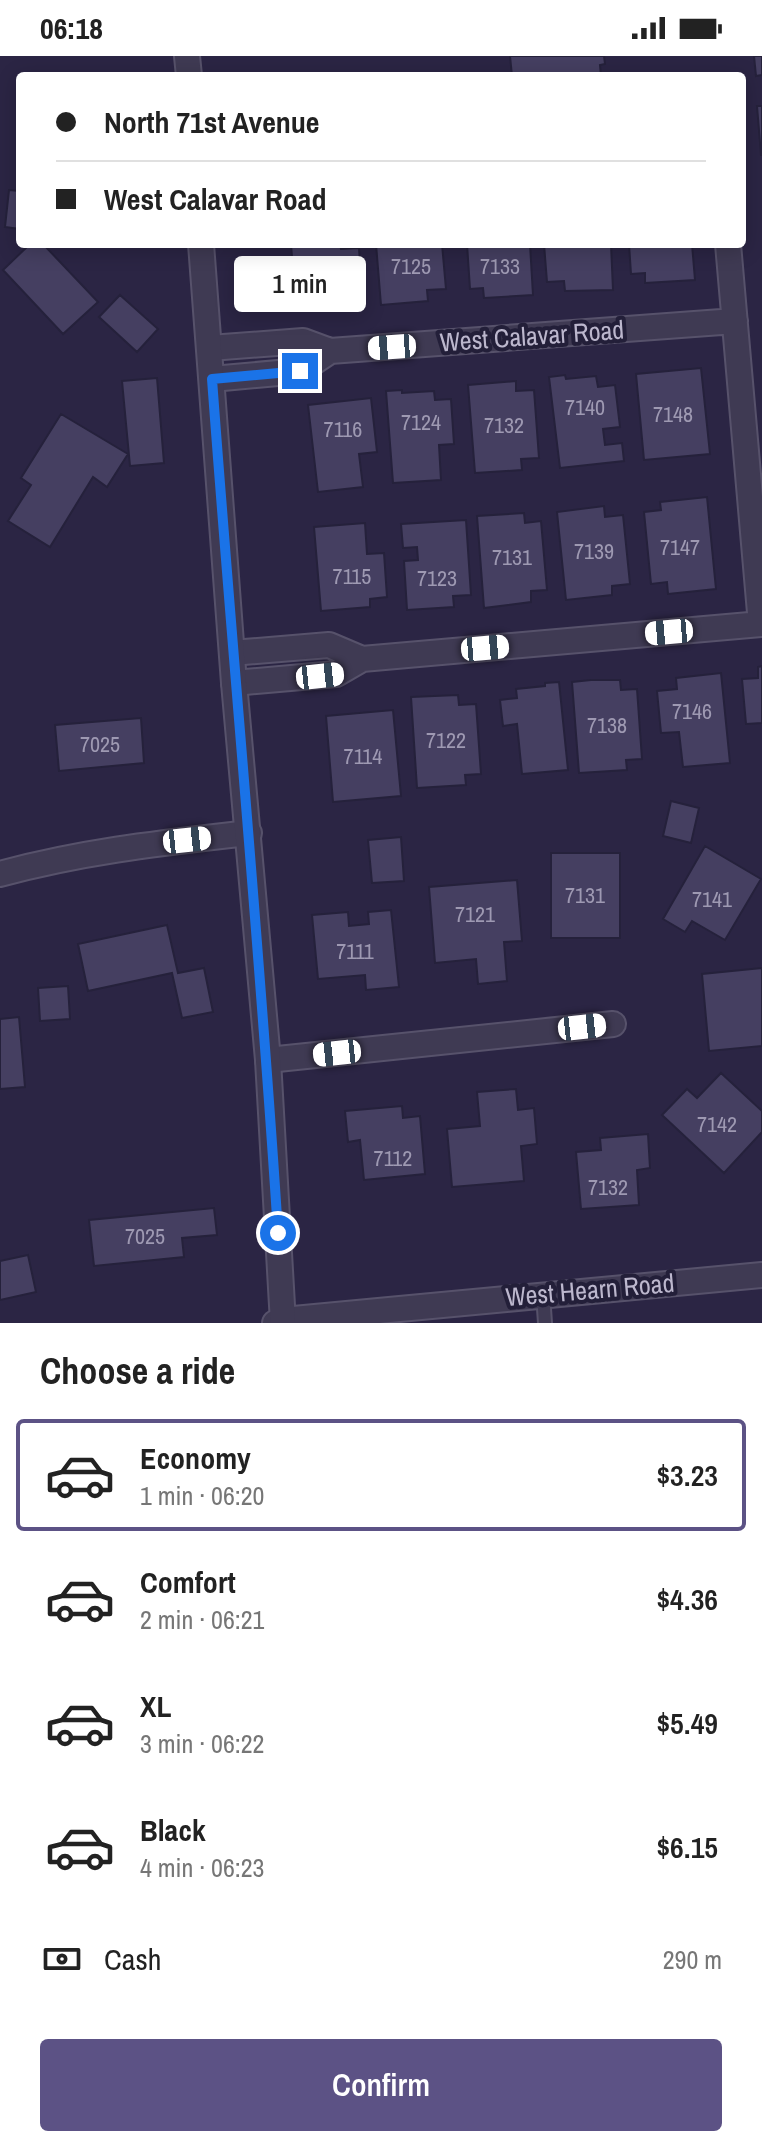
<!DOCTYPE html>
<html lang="en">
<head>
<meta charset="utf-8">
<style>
  :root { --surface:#fff; --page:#f6f6f6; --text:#222; --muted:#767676; --line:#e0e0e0; --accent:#5c5285 }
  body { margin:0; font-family:"Archivo Narrow",sans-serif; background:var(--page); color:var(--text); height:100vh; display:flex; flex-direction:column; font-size:30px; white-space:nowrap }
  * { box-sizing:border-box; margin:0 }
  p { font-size:26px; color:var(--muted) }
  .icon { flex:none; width:44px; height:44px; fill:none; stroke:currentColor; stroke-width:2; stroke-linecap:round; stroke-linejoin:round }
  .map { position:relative; height:1267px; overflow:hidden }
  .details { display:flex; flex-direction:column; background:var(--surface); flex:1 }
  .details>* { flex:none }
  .top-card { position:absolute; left:16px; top:16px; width:730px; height:176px; border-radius:8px; box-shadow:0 4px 20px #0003; display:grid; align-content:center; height:176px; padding:0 40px; background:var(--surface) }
  .end { position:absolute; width:36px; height:36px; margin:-18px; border:10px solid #1a73e8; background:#fff; box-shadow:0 0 0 4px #fff }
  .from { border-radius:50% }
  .bubble { position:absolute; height:56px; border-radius:8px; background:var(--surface); box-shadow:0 4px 20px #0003; font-size:26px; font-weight:600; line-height:56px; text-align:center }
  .car { position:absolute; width:24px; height:48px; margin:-24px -12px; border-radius:10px; box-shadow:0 0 6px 2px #0007; background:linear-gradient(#fff 24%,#345 0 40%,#fff 0 76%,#345 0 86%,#fff 0) }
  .top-card b { display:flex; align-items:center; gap:28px; height:76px; font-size:30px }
  .top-card b+b { border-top:2px solid var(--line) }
  .top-card i { width:20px; height:20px; background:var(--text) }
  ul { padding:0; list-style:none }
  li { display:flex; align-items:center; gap:24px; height:112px; margin:0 16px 12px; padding:0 24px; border:4px solid transparent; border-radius:8px }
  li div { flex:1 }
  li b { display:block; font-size:30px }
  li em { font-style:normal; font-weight:600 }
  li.selected { border-color:var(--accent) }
  li>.icon { width:72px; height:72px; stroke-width:1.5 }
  h2 { padding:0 40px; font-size:36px; line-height:96px }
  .pay { display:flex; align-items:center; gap:20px; height:88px; padding:0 40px; font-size:30px }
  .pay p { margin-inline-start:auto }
  .primary-button { display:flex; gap:16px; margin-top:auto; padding:16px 40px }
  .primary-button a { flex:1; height:92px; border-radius:8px; background:var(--accent); color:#fff; font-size:32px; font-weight:600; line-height:92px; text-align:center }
  .status { display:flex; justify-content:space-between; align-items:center; height:56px; padding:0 40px; background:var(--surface); direction:ltr }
  .status svg { height:22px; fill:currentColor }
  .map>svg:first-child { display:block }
  .building { fill:#453f61; stroke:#25213b; stroke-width:2 }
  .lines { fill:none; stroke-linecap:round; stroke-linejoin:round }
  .service-casing { stroke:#57526b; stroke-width:16 }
  .minor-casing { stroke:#57526b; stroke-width:28 }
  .tertiary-casing { stroke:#57526b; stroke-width:28 }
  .service { stroke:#3f3a53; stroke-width:12 }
  .minor { stroke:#3f3a53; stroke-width:24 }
  .tertiary { stroke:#3f3a53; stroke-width:24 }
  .route { stroke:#1a73e8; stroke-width:10 }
  .labels { text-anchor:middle; stroke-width:8; stroke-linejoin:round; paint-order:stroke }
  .number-label { font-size:22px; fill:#9e99b2 }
  .street-label { font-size:26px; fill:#bcb7cd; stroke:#231f39 }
</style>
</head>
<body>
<div class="status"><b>06:18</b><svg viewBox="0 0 49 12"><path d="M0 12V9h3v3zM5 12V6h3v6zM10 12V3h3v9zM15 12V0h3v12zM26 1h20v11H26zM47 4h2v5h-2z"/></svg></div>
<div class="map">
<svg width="762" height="1267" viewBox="0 0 762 1267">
  <rect width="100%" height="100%" fill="#2b2544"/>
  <path class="building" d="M510,0H604L605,8L600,9L601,20H512Z
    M754,0H762V19L756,20Z
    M757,50H762V99H761Z
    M9,134L20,135V173L5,171Z
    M30,188H43L98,246L63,278L3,214Z
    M291,188H340L341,193L359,192L362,237L344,239L346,250L296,254Z
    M376,188H442L446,233L427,234L428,245L381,249Z
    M467,188H530L533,239L484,242L483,232L470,233Z
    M544,188H611L613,234L565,235L564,225L547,226Z
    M629,188H692L695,224L645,227V217L631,218Z
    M120,239L158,273L137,296L99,261Z
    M701,312L710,398L644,404L636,318Z
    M565,319L566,323L596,320L598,331L615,329L620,371L603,373L605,389L622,387L624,405L560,412L549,321Z
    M157,322L164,407L130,410L122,325Z
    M516,325V335L534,334L539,402L521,403L522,414L475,417L468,329Z
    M402,334V337L434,335L435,344L451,343L454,388L439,389L441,424L393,427L386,335Z
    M371,342L377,396L359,398L363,431L318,436L308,349Z
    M61,358L128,398L107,431L93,421L50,491L8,465L31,429L21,422Z
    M707,441L716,533L668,538L667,526L651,528L644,456L661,454L660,446Z
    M604,450L605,461L623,459L630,528L612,530V539L566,544L557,456Z
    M524,457L525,467L541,465L547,534L531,535V546L484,552L477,460Z
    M466,464L471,539L453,540L454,551L407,554L404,505L418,504L417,491L403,492L401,468Z
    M365,467L367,498L384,497L387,541L370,543V551L321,555L314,471Z
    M762,610V667L746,668L742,623L758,622V611Z
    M721,617L730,707L683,711L679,676L661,677L657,635L677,633L676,622Z
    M591,624H620L621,634L637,633L642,703L626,704L627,714L579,717L572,626Z
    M559,626L568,714L522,718L517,668L503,670L500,644L517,642L516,633L545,630V627Z
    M458,639L459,649L476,648L481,718L465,719L466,729L417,732L411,641Z
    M393,654L401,740L333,746L326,660Z
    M141,662L144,707L59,715L55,669Z
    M671,745L699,752L691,787L663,780Z
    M401,781L404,825L372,827L368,784Z
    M705,790L761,823L725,884L692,865L685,876L663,863Z
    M551,797H620V882H551Z
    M517,824L522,885L504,886L507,925L478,928L476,903L435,907L429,831Z
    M391,854L399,931L366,934L365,919L318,923L312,859L348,856L349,870L369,868L368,856Z
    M167,869L178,917L204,912L213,956L182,962L172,917L88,935L78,888Z
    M762,912V990L709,995L702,918Z
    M68,930L70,963L40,965L38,932Z
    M19,961L25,1031L0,1033V963Z
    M721,1017L762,1055V1076L724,1117L662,1059L687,1033L697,1042Z
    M516,1033L518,1054L534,1052L537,1088L521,1090L524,1125L452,1131L447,1073L480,1070L477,1036Z
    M402,1050L403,1062L420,1060L425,1118L364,1124L360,1084L348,1086L345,1055Z
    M648,1078L650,1112L637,1114L639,1149L581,1153L576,1096L601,1094L600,1082Z
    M214,1152L217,1179L182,1182L184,1201L94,1210L89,1164Z
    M28,1199L36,1236L0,1244V1205Z"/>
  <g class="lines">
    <defs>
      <path id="service" d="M543,1238L545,1267"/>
      <path id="minor" d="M210,292L303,285L330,295L735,265
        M212,323L300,315L330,295
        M232,597L329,589L362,603
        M234,627L336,618L362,603L761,568L728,188
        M0,818C85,795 162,787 249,777
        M268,1004L613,968
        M275,1267L283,1264L762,1219"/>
      <path id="tertiary" d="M187,0L189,20
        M201,188L234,627L268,1004L283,1267"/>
    </defs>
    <use href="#service" class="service-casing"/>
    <use href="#minor" class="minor-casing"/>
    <use href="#tertiary" class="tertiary-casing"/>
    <use href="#service" class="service"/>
    <use href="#minor" class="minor"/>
    <use href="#tertiary" class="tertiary"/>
  </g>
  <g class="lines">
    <path class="route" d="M278,1177C260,892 233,608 212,323L300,315"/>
  </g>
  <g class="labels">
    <g class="number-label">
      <text x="411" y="218">7125</text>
      <text x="500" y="218">7133</text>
      <text x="585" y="359">7140</text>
      <text x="673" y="366">7148</text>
      <text x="421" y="374">7124</text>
      <text x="504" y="377">7132</text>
      <text x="343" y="381">7116</text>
      <text x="680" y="499">7147</text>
      <text x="594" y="503">7139</text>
      <text x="512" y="509">7131</text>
      <text x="352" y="528">7115</text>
      <text x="437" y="530">7123</text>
      <text x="692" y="663">7146</text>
      <text x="607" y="677">7138</text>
      <text x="446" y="692">7122</text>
      <text x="100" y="696">7025</text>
      <text x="363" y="708">7114</text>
      <text x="585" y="847">7131</text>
      <text x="712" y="851">7141</text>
      <text x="475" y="866">7121</text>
      <text x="355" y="903">7111</text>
      <text x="717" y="1076">7142</text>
      <text x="393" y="1110">7112</text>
      <text x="608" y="1139">7132</text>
      <text x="145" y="1188">7025</text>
    </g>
    <g class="street-label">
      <text transform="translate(532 280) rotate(-4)" y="9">West Calavar Road</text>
      <text transform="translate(590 1234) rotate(-5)" y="9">West Hearn Road</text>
    </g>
  </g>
</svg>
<i class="end from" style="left:278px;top:1177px"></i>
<i class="end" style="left:300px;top:315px"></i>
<div class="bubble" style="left:234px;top:200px;width:132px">1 min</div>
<i class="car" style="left:392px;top:291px;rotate:266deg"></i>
<i class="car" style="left:669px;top:576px;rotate:265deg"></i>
<i class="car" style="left:485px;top:592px;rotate:85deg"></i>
<i class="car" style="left:320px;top:620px;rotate:84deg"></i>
<i class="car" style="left:187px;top:784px;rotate:84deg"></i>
<i class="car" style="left:582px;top:971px;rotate:84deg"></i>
<i class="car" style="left:337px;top:997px;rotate:264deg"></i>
<div class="top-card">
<b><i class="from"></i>North 71st Avenue</b>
<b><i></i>West Calavar Road</b>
</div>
</div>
<section class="details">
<h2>Choose a ride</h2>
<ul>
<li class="selected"><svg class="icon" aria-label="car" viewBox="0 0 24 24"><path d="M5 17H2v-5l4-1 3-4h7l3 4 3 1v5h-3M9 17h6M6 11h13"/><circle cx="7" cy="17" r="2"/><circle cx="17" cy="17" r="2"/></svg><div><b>Economy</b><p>1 min · 06:20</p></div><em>$3.23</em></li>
<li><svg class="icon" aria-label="car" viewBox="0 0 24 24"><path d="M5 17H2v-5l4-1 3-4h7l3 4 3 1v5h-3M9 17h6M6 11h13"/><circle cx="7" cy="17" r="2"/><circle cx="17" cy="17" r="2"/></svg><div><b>Comfort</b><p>2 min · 06:21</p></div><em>$4.36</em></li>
<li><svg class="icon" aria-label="car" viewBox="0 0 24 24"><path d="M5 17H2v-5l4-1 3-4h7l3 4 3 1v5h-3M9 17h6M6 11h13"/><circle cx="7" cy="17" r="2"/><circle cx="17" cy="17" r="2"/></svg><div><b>XL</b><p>3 min · 06:22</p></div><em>$5.49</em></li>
<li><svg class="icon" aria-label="car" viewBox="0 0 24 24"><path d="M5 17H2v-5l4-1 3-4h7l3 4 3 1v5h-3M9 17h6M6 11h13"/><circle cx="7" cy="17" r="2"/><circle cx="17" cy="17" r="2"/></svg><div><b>Black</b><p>4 min · 06:23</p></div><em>$6.15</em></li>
</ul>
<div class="pay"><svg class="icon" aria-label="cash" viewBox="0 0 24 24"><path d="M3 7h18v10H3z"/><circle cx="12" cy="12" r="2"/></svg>Cash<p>290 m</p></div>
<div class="primary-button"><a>Confirm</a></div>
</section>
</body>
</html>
